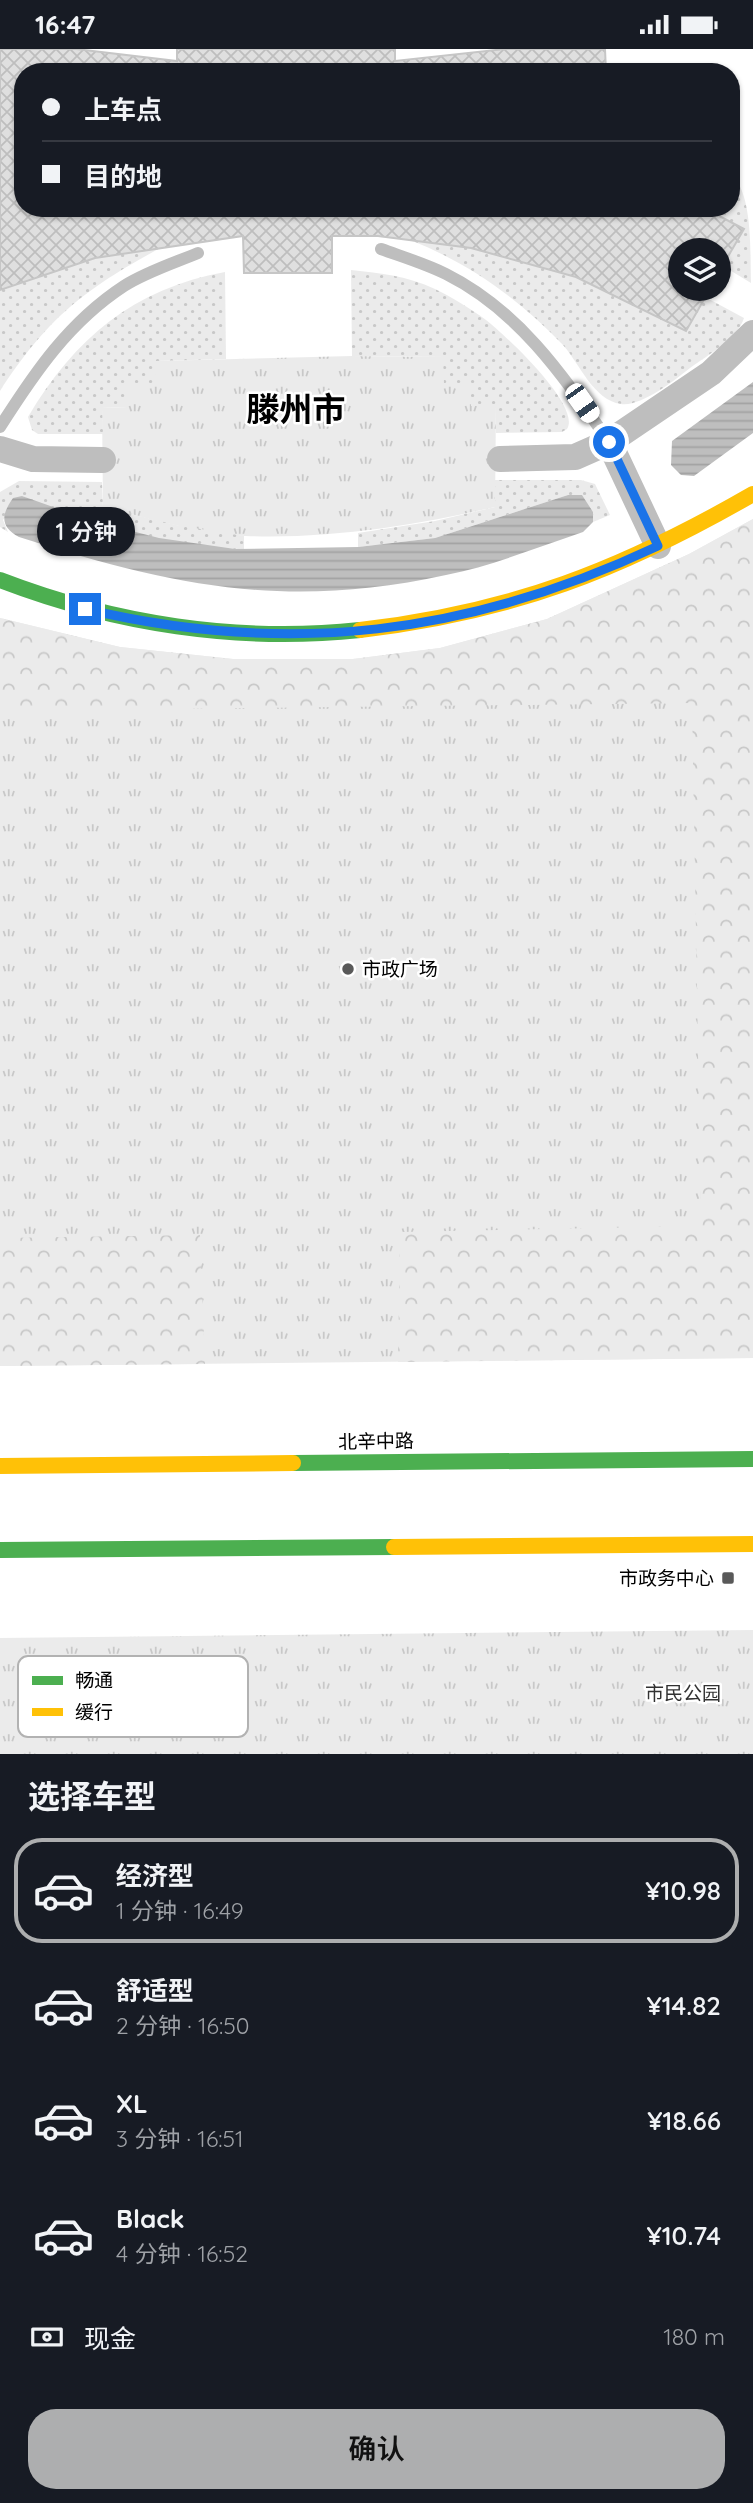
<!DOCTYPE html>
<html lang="zh">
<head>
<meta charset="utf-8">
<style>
  :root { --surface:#171b24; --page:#20242c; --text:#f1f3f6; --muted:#9ea1a6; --line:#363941; --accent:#adaeaf }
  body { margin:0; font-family:Quicksand,"Noto Sans SC",sans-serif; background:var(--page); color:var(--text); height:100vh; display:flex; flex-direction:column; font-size:26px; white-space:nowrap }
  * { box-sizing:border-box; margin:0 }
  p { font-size:23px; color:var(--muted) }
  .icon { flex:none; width:38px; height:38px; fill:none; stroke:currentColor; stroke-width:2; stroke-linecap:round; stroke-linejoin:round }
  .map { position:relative; height:1705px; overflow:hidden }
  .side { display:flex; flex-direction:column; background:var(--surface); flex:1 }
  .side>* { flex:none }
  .banner { position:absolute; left:14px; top:14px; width:726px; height:154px; border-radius:28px; box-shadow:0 2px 5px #0004; display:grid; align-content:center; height:154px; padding:0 28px; background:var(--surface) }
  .controls { position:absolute; left:668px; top:189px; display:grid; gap:14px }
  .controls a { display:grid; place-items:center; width:63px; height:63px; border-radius:50%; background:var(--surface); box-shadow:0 2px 5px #0004; font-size:35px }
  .end { position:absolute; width:32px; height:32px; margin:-16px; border:9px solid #1a73e8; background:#fff; box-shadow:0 0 0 4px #fff }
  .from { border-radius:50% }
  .bubble { position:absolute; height:49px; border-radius:24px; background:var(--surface); box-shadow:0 2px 5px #0004; font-size:23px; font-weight:600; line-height:49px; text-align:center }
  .car { position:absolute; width:21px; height:42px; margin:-21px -10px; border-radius:9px; box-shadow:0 0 5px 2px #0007; background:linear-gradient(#fff 24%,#345 0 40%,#fff 0 76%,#345 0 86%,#fff 0) }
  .banner b { display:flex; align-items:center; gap:24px; height:66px; font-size:26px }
  .banner b+b { border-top:2px solid var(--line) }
  .banner i { width:18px; height:18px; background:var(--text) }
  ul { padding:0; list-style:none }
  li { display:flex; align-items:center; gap:21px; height:105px; margin:0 14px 10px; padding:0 14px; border:4px solid transparent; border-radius:28px }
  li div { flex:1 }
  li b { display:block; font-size:26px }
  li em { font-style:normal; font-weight:600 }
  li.active { border-color:var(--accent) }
  li>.icon { width:63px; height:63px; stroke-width:1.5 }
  h2 { padding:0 28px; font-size:32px; line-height:84px }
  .pay { display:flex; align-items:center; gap:18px; height:77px; padding:0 28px; font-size:26px }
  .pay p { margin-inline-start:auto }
  .action { display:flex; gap:14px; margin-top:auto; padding:14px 28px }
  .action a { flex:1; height:80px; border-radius:28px; background:var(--accent); color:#111; font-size:28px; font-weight:600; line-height:80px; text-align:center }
  .status { display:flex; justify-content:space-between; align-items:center; height:49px; padding:0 35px; background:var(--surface); direction:ltr }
  .status svg { height:19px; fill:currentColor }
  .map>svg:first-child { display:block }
  .grass { fill:url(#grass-tufts) }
  .forest { fill:url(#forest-crowns) }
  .garden { fill:url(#garden-dots) }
  .water { fill:url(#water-rules) }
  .building { fill:url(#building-cross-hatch); stroke:#c6c6c6; stroke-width:2 }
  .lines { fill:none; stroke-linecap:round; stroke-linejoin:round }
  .lane { stroke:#bebebe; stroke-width:12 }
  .street { stroke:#bebebe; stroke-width:26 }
  .fast { stroke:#4caf50; stroke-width:16 }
  .slow { stroke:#ffc107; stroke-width:16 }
  .route { stroke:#1a73e8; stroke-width:9 }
  .poi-dot { fill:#595959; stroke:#fff; stroke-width:2.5 }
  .labels { text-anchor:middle; stroke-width:5; stroke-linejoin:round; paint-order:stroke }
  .poi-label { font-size:19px; fill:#000; stroke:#fff; text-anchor:start }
  .street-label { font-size:19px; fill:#000; stroke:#fff }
  .park-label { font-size:19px; fill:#323232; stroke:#fff }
  .town-label { font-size:33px; font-weight:bold; fill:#000; stroke:#fff }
  .key { fill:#fff; stroke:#b2b2b2; stroke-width:2 }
  .key-label { font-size:19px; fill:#000 }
</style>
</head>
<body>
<div class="status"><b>16:47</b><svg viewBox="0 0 49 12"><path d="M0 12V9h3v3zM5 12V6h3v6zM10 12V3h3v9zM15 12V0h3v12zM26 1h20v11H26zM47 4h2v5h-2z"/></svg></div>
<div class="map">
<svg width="753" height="1705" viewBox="0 0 753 1705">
  <defs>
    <pattern id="grass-tufts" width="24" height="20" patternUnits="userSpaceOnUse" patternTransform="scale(1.75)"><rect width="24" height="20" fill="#ebebeb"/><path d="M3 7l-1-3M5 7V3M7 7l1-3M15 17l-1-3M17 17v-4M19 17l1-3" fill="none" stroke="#c8c8c8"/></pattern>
    <pattern id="forest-crowns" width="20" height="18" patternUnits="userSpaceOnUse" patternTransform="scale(1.75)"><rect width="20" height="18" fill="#ebebeb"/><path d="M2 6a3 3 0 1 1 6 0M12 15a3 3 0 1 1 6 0" fill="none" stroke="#c8c8c8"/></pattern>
    <pattern id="garden-dots" width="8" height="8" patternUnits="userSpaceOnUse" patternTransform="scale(1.75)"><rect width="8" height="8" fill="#ebebeb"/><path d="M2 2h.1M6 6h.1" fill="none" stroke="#c8c8c8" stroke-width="1.8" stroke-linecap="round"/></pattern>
    <pattern id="water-rules" width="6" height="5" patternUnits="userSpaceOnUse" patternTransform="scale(1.75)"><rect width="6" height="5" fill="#bebebe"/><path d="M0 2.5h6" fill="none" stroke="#a2a2a2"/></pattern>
    <pattern id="building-cross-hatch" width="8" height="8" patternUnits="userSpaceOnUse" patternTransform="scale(1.75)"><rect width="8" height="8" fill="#dfdfdf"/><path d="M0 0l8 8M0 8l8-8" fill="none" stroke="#bebebe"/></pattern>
  </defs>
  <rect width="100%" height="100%" fill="#fff"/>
  <path class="grass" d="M352,307L444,308L496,356L495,458C413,477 330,490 245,487C198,485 149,469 103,458L102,359L127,358V335L155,312Z
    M753,470V1309L0,1317V569L120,598L233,610H353L440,599L547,570L689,505Z
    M753,1581V1705H0V1589Z"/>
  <path class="forest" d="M753,470V1309L398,1313L400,1183L701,1177L692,654L0,662V569L120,598L233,610H353L440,599L547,570L689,505Z
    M200,1186L205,1315L0,1317V1189Z"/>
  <path class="garden" d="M732,126C753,146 750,203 751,234L723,217L744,180L704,159H732Z
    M410,191L471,199L576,228L705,248L744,269C737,290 708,306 690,319C675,331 641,358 621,355C593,351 580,315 563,296C519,250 469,214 410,191Z
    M164,197C86,239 49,267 0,342V241L95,209Z
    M351,221C381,224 407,227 435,240C452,248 471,260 486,271C504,285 582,357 567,380L562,383L496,384V357H471L470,334L444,335L443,308L352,307Z
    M225,223L226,310L156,312V335H127V358L102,359L103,385H38L32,381L28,368C75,289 133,240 225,223Z
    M495,431H581L595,435L610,466L593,473V463L568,446L435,489L358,498V484L435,472L495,458Z
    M19,432L102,433L103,458L176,476L244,487V500C184,502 78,471 22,447L3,471L8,483L0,478V443Z"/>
  <path class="water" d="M753,333V384L694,427L681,426L671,416L672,392Z
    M568,446H582L593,463V473L583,483C538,498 492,517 446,526C286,561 172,537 19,488C0,478 1,466 13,449L22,447L93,472L159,489L235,500L358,498L435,489Z"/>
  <path class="building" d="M0,0H76L177,12V0H395V12L505,0H605L606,23H23V159H704L744,180L719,223V201H681V240H710L686,282L576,228L471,199L378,187H332V224H244L243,187L95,209L0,241Z"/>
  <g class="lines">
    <path class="lane" d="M381,200C403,208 426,215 446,225C520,262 564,328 609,393
      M0,378C35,323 69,273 124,237C146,223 174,214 198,204"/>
    <path class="street" d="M609,393L658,497
      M0,400L33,410L103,411
      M500,410L575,408L609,393L711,324L753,284"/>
    <path class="fast" d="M0,531C114,575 238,594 360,581
      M293,1414L753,1410
      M0,1501L394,1498"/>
    <path class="slow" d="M360,581C513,563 621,521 753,445
      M0,1417L293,1414
      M394,1498L753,1495"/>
  </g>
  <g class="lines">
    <path class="route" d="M85,560C289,608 469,586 658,497L609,393"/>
  </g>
  <g class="poi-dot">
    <circle cx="348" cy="920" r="7"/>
    <rect x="721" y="1522" width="14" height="14" rx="3.5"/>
  </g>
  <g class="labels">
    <g class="poi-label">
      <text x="362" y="927">市政广场</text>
      <text x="714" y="1536" text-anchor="end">市政务中心</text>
    </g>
    <g class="street-label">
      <text transform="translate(376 1392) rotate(-1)" y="7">北辛中路</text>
    </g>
    <g class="park-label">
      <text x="683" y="1651">市民公园</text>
    </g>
    <g class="town-label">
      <text x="296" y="372">滕州市</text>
    </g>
  </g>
  <rect x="18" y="1607" width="230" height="81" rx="10" class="key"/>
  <rect x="32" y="1627" width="31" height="9" fill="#4caf50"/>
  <rect x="32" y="1659" width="31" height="8" fill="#ffc107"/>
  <g class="key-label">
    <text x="75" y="1638">畅通</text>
    <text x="75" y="1670">缓行</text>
  </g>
</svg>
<div class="controls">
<a><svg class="icon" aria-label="layers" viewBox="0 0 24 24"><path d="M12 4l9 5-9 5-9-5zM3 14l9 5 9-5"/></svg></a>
</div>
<i class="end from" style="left:609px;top:393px"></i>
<i class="end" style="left:85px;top:560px"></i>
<div class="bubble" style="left:37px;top:458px;width:98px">1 分钟</div>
<i class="car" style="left:582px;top:354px;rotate:145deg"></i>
<div class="banner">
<b><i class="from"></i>上车点</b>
<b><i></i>目的地</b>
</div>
</div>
<section class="side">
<h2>选择车型</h2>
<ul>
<li class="active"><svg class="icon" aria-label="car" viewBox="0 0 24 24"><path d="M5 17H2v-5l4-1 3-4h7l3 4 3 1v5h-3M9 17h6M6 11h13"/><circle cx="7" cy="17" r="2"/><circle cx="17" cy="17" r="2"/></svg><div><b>经济型</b><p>1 分钟 · 16:49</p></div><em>¥10.98</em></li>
<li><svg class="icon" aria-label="car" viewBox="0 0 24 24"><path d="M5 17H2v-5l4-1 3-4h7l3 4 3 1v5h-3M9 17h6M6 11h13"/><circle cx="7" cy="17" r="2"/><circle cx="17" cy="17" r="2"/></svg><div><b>舒适型</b><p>2 分钟 · 16:50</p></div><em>¥14.82</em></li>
<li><svg class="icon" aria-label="car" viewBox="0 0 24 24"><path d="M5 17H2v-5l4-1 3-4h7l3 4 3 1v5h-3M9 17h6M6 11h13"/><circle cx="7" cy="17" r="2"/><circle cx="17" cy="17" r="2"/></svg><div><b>XL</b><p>3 分钟 · 16:51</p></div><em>¥18.66</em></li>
<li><svg class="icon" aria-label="car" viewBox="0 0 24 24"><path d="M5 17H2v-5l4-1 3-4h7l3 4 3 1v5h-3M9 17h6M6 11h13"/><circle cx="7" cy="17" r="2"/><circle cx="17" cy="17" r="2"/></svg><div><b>Black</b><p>4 分钟 · 16:52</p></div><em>¥10.74</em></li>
</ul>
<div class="pay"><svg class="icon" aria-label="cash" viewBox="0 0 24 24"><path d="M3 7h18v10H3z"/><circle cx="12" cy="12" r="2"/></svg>现金<p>180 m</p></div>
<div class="action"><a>确认</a></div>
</section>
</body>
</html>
